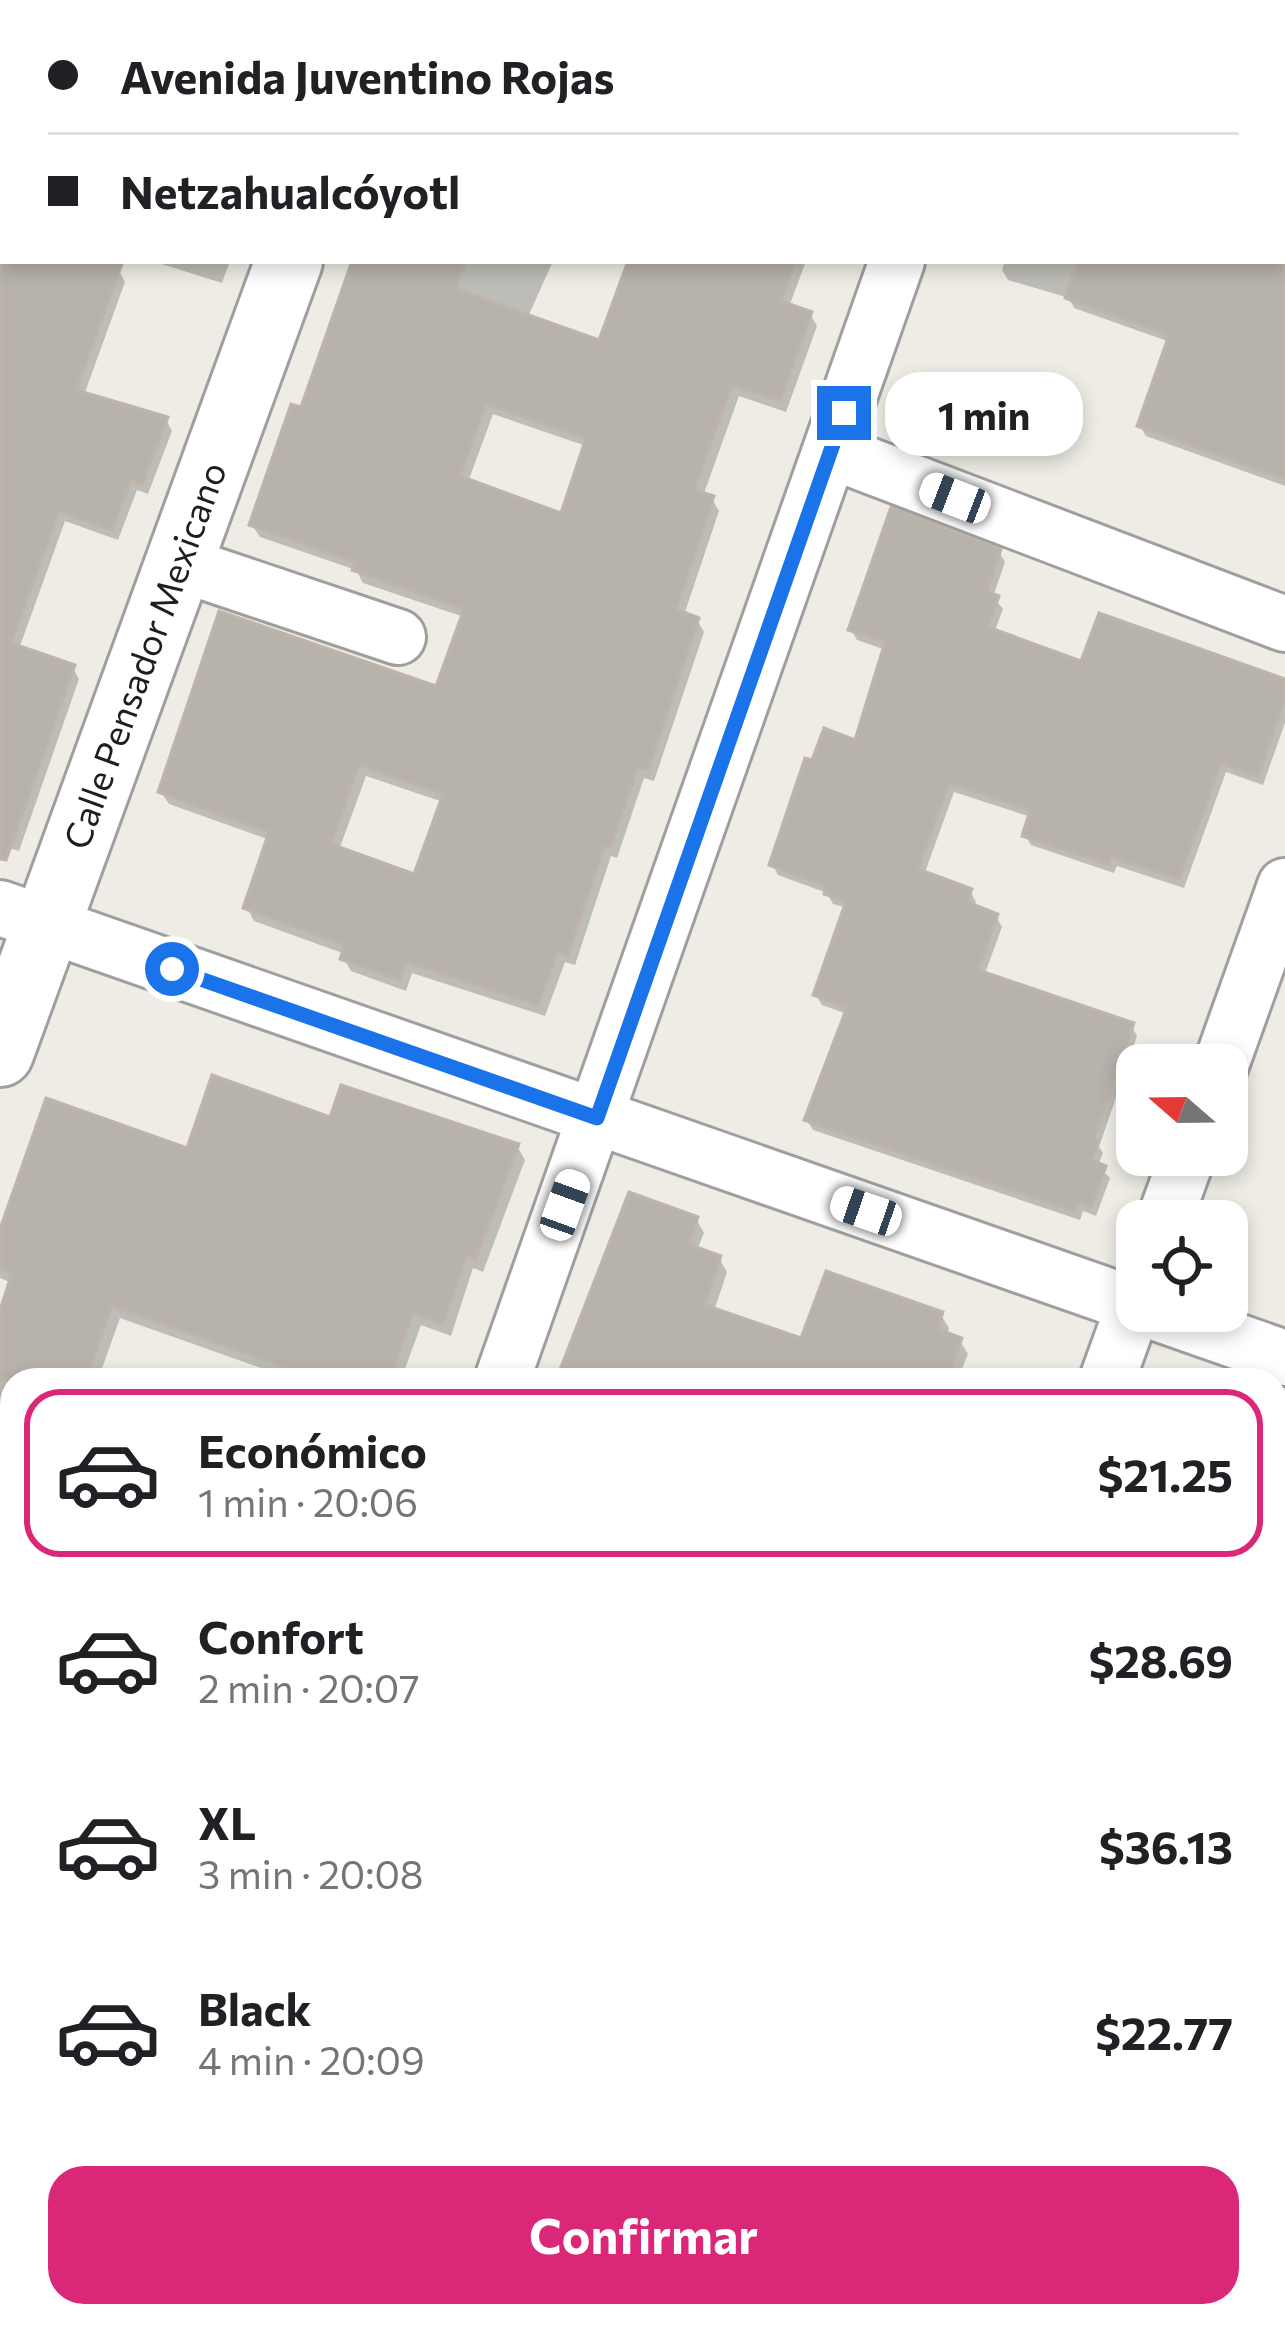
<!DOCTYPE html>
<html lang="es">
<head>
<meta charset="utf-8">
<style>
  :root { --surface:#fff; --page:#f6f6f6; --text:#202124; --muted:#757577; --line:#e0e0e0; --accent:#db2777 }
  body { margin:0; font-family:Commissioner,sans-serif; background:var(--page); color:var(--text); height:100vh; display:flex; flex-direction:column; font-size:45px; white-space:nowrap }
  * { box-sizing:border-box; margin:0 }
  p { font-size:39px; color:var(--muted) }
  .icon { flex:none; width:66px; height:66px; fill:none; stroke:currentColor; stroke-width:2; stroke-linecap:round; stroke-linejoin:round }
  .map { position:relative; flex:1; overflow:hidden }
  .side { position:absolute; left:0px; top:1368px; width:1287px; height:960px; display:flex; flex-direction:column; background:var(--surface); border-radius:36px 36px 0 0; box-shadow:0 6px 18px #0003 }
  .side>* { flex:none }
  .banner { position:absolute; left:0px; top:0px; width:1287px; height:264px; box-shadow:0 6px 18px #0003; display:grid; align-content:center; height:264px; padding:0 48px; background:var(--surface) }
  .needle { width:78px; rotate:290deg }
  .tools { position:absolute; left:1116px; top:1044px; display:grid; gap:24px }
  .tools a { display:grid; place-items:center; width:132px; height:132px; border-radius:24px; background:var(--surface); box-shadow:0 6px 18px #0003; font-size:60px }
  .end { position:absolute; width:54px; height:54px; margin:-27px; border:15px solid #1a73e8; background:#fff; box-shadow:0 0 0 6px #fff }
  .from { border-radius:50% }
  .bubble { position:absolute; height:84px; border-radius:36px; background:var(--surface); box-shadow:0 6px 18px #0003; font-size:39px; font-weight:700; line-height:84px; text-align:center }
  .car { position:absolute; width:36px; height:72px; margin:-36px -18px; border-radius:15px; box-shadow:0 0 9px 3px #0007; background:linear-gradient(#fff 24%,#345 0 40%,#fff 0 76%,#345 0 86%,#fff 0) }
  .banner b { display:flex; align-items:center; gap:42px; height:114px; font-size:45px }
  .banner b+b { border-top:3px solid var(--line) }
  .banner i { width:30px; height:30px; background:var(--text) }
  ul { padding:21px 0 0; list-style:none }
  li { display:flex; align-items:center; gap:36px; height:168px; margin:0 24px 18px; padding:0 24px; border:6px solid transparent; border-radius:36px }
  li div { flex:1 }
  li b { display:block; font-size:45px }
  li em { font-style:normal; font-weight:700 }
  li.active { border-color:var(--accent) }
  li>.icon { width:108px; height:108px; stroke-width:1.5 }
  .primary-button { display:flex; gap:24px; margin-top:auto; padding:24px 48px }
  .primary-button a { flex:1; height:138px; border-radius:36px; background:var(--accent); color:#fff; font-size:48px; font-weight:700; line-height:138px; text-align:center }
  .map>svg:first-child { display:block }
  .shadow { fill:#0003; fill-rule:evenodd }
  .building { fill:#b7b2ab; stroke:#beb5a8; stroke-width:3; fill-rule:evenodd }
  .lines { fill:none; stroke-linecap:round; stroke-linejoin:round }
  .minor-casing { stroke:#9f9f9f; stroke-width:60 }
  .tertiary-casing { stroke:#9f9f9f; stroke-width:72 }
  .minor { stroke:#fff; stroke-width:54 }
  .tertiary { stroke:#fff; stroke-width:66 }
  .route { stroke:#1a73e8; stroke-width:15 }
  .labels { text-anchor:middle; stroke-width:9; stroke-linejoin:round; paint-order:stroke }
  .street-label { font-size:36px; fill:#1e1e1e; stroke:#fff }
</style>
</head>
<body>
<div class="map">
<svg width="1285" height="2328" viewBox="0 0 1285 2328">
  <rect width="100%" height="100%" fill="#eeece5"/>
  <path class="shadow" d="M0,0L99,3H3V261H95L119,270L125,282L84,395L166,420L172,431L148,494L137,490L118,540L65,521L19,649L73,668L79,679L19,851L0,845Z
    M192,0H329L191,3Z
    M477,0H923L922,3Z
    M1284,233L1285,486L1146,436L1140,426L1170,342L1074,308L1069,298L1008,280L1002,270L1005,261H1284Z
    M152,261H230L222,283Z
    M360,261H553L528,317L601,343L631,261H806L789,307L810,314L817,326L786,412L739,396L703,496L712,499L719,511L684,615L697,620L704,632L654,781L644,778L617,858L611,856L575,965L565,962L545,1016L412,973L406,991L351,971L344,959L345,954L254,921L247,908L270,840L169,804L161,792L438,689L464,617L363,583L356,570L260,537L252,525L302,411ZM493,414L586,446L562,517L468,482ZM366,776L443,802L416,878L339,850Z
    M999,552L1005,562L993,597L1003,609L994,633L1083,665L1285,682V723L1263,785L1226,772L1184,888L1117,866L1114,873L1031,845L1025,835L1031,817L954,792L924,875L970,891L976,902L974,908L996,916L1002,927L984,976L1131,1025L1137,1036L1099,1147L1103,1153L1098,1166L1110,1178L1096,1216L1083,1211L1080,1220L813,1130L807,1120L847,1014L822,1005L816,995L847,908L833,904L827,893L778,875L772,864L814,764L857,743L886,650L857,640L851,629Z
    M332,1120L517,1146L525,1160L483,1272L473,1268L451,1336L421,1325L401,1380H295L120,1318L98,1380H12V1759L0,1755V1320L12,1283L0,1278V1233L189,1152Z
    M696,1219L704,1233L697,1250L719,1258L727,1272L714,1311L803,1342L941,1315L949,1328L947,1336L960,1341L968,1354L960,1374L972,1380H561Z
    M1275,1660L1285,1663V2328H867L872,2316H1058L1078,2323L1081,2316H1275Z
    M0,1885L11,1889L12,1885V2184L0,2181Z
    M6,2315L42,2328H1Z
    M343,2316H668L672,2319L674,2316H703L711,2319L716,2328H377Z"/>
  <path class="building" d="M0,261H123L76,390L168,417L142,484L131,480L112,530L59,511L11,643L75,665L6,860L0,859Z
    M352,261H466L456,289L599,340L628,261H796L781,301L812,312L780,401L732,385L694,490L714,496L676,609L699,618L648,770L638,767L610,847L605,845L568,955L558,951L538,1005L406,962L400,980L340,959L345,945L243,908L269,832L158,792L219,611L436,686L464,609L352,570L355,562L249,525L291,404L301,407ZM486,404L586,438L561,513L460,476ZM359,765L443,794L414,874L331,844Z
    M1078,261H1285V479L1137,426L1169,335L1065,298Z
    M891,507L1001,549L987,592L999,596L988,627L1081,661L1099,613L1285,679V699L1258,776L1221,763L1179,879L1111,857L1109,864L1022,836L1030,810L949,783L918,869L972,889L967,902L998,914L978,970L1134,1023L1094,1138L1099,1140L1092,1160L1106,1166L1091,1207L1077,1202L1074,1211L804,1120L847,1007L813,995L846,901L824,894L826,886L769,865L805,758L812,760L824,728L855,740L885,642L848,630Z
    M212,1075L330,1117L341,1085L519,1144L476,1259L466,1256L443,1324L413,1313L389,1380H322L112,1306L86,1380H0V1310L12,1273L0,1269V1229L46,1098L187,1148Z
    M629,1192L698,1217L688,1244L721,1256L705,1305L801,1338L826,1271L943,1312L938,1329L962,1338L946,1380H556Z"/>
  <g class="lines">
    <defs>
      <path id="minor" d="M1208,0L1217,3
        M988,3L989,0
        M1284,26H1285
        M831,451L1285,624
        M178,563L398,637
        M0,908L1137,1306
        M1221,1065L1285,886
        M1164,1221L1188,1155
        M1151,1311L1285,1358
        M502,1380L897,261
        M1107,1380L1137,1297
        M0,2251L12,2255
        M180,2316L215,2328
        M765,2328L769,2316"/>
      <g id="tertiary">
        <path d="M384,3L386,0"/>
        <path id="s1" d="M0,1053L289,261"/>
      </g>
    </defs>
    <use href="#minor" class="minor-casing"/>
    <use href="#tertiary" class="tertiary-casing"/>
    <use href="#minor" class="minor"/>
    <use href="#tertiary" class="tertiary"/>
  </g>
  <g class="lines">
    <path class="route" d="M172,969L597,1118L844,413"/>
  </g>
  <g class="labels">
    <g class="street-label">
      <text dy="13" stroke="none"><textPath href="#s1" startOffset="423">Calle Pensador Mexicano</textPath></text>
    </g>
  </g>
</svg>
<div class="tools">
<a><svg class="needle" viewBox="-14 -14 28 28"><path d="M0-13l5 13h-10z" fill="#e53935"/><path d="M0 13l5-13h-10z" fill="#757577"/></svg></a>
<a><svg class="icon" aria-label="locate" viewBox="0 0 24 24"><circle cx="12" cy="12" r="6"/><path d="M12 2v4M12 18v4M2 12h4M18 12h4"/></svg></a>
</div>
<i class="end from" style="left:172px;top:969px"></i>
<i class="end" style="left:844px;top:413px"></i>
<div class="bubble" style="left:885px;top:372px;width:198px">1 min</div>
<i class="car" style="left:955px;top:498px;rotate:291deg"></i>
<i class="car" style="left:565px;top:1205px;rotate:20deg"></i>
<i class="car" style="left:866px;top:1211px;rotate:289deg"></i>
<div class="banner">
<b><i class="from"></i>Avenida Juventino Rojas</b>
<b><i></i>Netzahualcóyotl</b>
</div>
<section class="side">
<ul>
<li class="active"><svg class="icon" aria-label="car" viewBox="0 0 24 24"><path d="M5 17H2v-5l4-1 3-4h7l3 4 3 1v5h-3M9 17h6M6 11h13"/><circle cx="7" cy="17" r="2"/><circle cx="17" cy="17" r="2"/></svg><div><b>Económico</b><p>1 min · 20:06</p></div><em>$21.25</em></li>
<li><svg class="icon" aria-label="car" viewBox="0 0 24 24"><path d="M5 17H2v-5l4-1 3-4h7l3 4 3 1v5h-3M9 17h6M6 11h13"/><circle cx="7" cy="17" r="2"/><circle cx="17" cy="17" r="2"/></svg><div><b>Confort</b><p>2 min · 20:07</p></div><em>$28.69</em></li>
<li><svg class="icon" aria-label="car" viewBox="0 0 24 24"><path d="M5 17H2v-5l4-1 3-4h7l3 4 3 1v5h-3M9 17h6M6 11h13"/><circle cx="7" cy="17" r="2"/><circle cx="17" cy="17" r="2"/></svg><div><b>XL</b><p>3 min · 20:08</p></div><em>$36.13</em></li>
<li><svg class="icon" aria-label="car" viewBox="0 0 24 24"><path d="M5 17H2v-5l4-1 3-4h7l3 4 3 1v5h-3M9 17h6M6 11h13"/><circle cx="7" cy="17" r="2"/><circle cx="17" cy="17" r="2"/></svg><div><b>Black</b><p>4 min · 20:09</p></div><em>$22.77</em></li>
</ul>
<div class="primary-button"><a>Confirmar</a></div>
</section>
</div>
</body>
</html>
